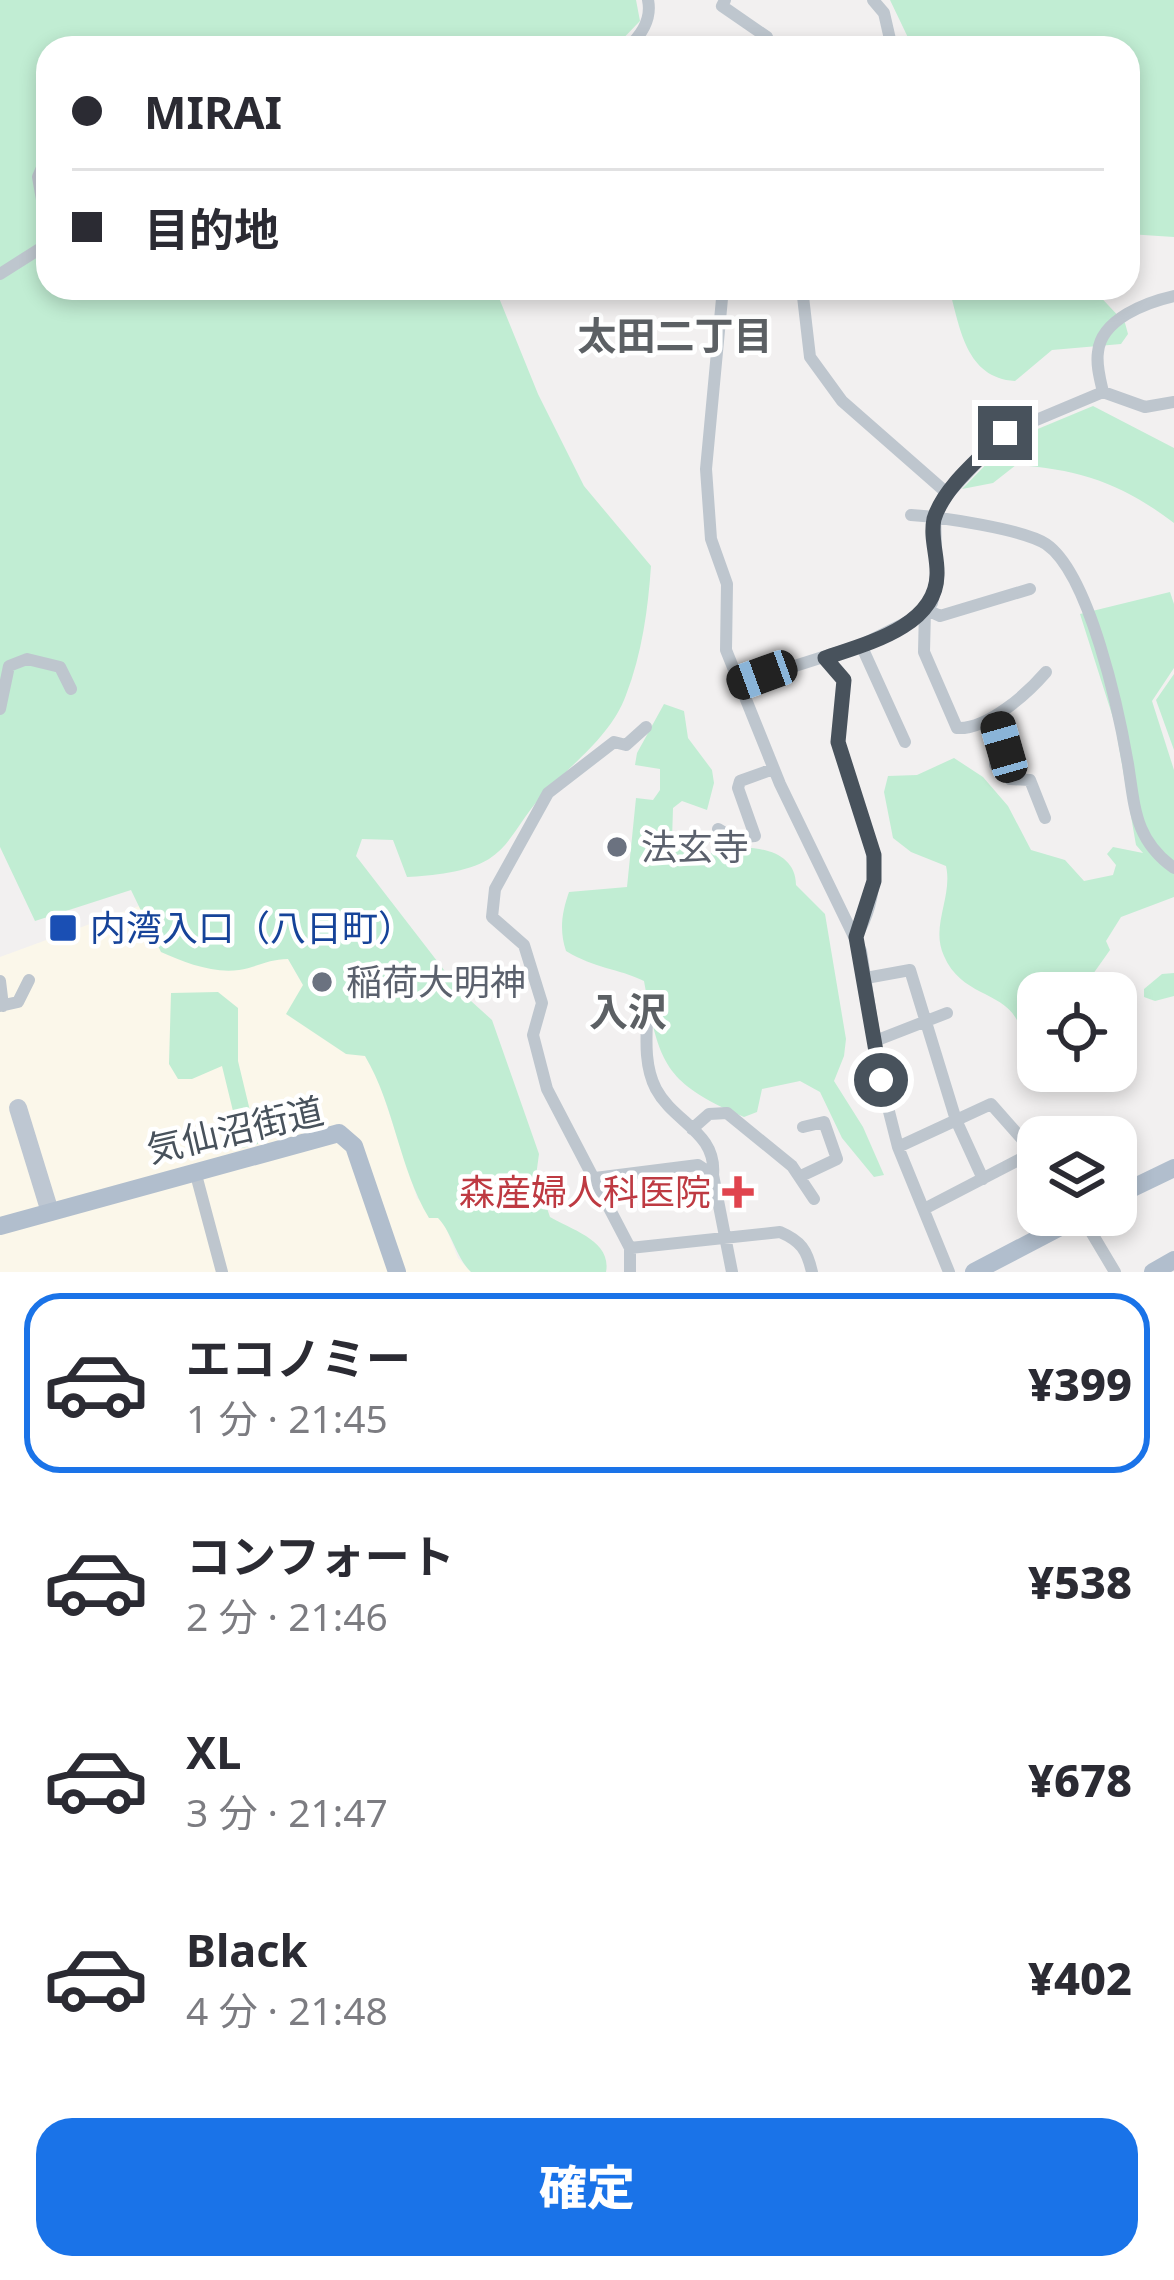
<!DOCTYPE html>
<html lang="ja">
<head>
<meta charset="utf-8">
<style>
  :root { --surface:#fff; --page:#f7f7f7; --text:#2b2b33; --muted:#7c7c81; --line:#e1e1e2; --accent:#1a73e8 }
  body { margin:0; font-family:"Noto Sans","Noto Sans JP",sans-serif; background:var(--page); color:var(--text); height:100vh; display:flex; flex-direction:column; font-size:45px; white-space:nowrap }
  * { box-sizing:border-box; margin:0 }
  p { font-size:39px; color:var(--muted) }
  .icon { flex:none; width:66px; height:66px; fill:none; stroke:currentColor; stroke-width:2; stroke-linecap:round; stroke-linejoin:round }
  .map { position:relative; height:1272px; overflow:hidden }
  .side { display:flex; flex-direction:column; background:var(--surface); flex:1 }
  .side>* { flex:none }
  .hud { position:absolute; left:36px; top:36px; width:1104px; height:264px; border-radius:36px; box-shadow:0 6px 18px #0003; display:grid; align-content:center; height:264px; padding:0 36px; background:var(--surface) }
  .buttons { position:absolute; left:1017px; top:972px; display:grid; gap:24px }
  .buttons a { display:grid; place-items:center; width:120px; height:120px; border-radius:24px; background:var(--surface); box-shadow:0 6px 18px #0003; font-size:60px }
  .end { position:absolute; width:54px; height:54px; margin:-27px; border:15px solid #48525c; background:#fff; box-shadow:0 0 0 6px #fff }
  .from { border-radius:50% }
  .car { position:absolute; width:36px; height:72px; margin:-36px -18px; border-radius:15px; box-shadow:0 0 9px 3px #0007; background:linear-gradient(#222 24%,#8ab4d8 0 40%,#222 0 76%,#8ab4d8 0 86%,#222 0) }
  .hud b { display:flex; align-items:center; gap:42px; height:114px; font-size:45px }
  .hud b+b { border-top:3px solid var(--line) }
  .hud i { width:30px; height:30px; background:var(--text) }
  ul { padding:21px 0 0; list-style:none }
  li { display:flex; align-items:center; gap:36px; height:180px; margin:0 24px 18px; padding:0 12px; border:6px solid transparent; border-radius:36px }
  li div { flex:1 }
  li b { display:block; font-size:45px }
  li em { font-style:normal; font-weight:800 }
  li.active { border-color:var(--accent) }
  li>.icon { width:108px; height:108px; stroke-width:1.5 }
  .action { display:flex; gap:24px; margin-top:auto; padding:24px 36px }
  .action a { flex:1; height:138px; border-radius:36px; background:var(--accent); color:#fff; font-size:48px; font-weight:800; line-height:138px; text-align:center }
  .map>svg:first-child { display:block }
  .commercial { fill:#fbf7ea }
  .green { fill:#c1edd3 }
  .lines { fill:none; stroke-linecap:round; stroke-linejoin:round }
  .street { stroke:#bec6ce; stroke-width:12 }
  .secondary { stroke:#bec7d2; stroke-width:18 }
  .primary { stroke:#b1becd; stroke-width:18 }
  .route { stroke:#48525c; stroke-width:15 }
  .worship-dot { fill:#6b7280; stroke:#fff; stroke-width:4.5 }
  .transit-dot { fill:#1a4fb4; stroke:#fff; stroke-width:4.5 }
  .health-dot { fill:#e0444e; stroke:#fff; stroke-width:4.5 }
  .labels { text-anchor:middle; stroke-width:9; stroke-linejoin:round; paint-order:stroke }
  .worship-label { font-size:36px; fill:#5b616d; stroke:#fff; text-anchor:start }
  .transit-label { font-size:36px; fill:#164399; stroke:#fff; text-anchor:start }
  .street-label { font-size:36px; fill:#48525c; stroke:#fff }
  .health-label { font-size:36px; fill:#be3a42; stroke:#fff; text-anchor:end }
  .neighbourhood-label { font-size:39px; font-weight:bold; fill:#5c6064; stroke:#fff }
</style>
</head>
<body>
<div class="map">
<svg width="1174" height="1272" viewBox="0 0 1174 1272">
  <rect width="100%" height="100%" fill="#f2f0f0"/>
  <path class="commercial" d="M139,906L161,952L238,970L267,959H288L303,985L365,1056L378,1079L417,1198L444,1223L458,1258L471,1272H0V957Z"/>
  <path class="green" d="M0,0H636L640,21L614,48H48V288H495L538,394L584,486L651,566C648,609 642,654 626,695C609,742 560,771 531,809C517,827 508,847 489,859C468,872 431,876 407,877L393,840L362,839L356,856L461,992L492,1020L539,1154L536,1176L550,1217C572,1230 612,1241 606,1272H471C455,1256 453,1234 438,1218H429C399,1168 395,1107 365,1056L346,1054L286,1014L303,985L288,959C269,959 257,967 239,970C214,974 183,962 161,952L131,890L35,921L0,847Z
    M890,0H1174V237L1128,234V48H913Z
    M949,288H1092L1125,323L1128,334L1121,344L1052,350L1015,381C966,378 960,328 949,288Z
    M1093,406L1174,448V523C1123,484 1079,469 1016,465L993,483L962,489L1009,441Z
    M1170,592L1174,604V668L1152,701L1174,770V897L1121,917L1106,941L1110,950L1093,974L1114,977L1125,997L1116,1009V993H1038V1052L1034,1051L1035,1072L1021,1069C1034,981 968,1011 944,956C930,926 953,897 946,866L911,852L893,838L884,792L888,776L917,775L954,758L983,777L1008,806L1031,850L1065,860L1084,881L1113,875L1116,865L1107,854L1113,847L1143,853L1136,845L1115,724L1080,614Z
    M1174,674V750L1156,700Z
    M664,704L684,711L688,738L712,770L714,783L707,810L682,801L673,808L672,840C676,845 680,851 686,854C699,860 710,852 723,850C752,844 796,849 796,885L825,914L846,1039L844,1056L834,1081L863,1127L884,1175L874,1177L842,1138L820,1092L800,1081L762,1089L757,1112L744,1117C664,1083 659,1064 644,981C617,968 596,969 566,951C559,930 562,912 569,892L627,887L636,798L653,800L660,790V769L635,765L637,753Z
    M1174,973V996L1155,1001L1144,997V989L1162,974Z
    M218,992L238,1008V1061L258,1144L242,1148L222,1066L192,1079H178L169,1064L171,993Z"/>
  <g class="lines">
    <path class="street" d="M725,0L722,6L767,37L771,48
      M873,0L884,13L892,48
      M627,48C641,36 652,19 648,0
      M48,154L38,177L48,234
      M0,274L41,248L48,236
      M723,288L706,469L711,539L727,584L726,650L780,784L861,951L881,1080L898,1147L949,1272
      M802,288L810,357L842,401L948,494
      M1103,392C1100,379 1096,365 1098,352C1101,319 1147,302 1174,296
      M911,515C940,517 1023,529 1046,544C1090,574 1119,712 1128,764C1135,809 1135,840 1174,868
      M1030,589L940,616L925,609L924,652L957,728C987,730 1027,694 1046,672
      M861,645L905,742
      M825,658L844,681C845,702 835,725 840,746C856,815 897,866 856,937
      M738,684L861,645L915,618L932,603L937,577L935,517L948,494L1005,433L1103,392L1145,407L1174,402
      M0,709L9,666L27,659L60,667L71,689
      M996,718L1004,747L995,759V765L1010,779L1030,780L1045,818
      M718,829L733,838L755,836L738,788L740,781L773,769
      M866,978L910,970L956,1120L983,1179
      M0,981L3,1006
      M0,1006L18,1002L29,980
      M647,1020C646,1043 645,1068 656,1089C674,1123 717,1132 713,1175L732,1272
      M875,1041L947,1013
      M692,1129L709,1114L727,1113L792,1166L814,1199
      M898,1147L991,1104L1038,1157
      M195,1171L222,1272
      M801,1176L837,1159L824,1122L803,1127
      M595,1178L698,1165L713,1175
      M926,1208L1034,1152
      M1081,1215L1115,1272
      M630,1248L780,1232C801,1241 807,1250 812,1272
      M630,1272V1248L547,1089L533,1035L542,1003L524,945L492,917L495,889L548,793L614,742L626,745L646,727"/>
    <path class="secondary" d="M18,1108L50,1212"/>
    <path class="primary" d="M1116,1196L1174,1168
      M0,1226L339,1133L354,1146L397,1272
      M974,1272L1083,1215
      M1153,1272L1174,1260"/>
  </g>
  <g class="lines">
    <path class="route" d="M881,1080L856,937L874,881V855L838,742L844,680L825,658C865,644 936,627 937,575C938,557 930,538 934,519C944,486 982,457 1005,433"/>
  </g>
  <g class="worship-dot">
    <circle cx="617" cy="847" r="12"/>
    <circle cx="322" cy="982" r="12"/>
  </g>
  <rect class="transit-dot" x="48" y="913" width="30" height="30" rx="6"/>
  <path class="health-dot" d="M732 1174h12v12h12v12h-12v12h-12v-12h-12v-12h12z"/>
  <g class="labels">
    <g class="worship-label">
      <text x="641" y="860">法玄寺</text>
      <text x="346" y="995">稲荷大明神</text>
    </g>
    <g class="transit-label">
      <text x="90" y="941">内湾入口（八日町）</text>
    </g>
    <g class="street-label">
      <text transform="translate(235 1130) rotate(-13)" y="13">気仙沼街道</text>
    </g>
    <g class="health-label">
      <text x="711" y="1205">森産婦人科医院</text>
    </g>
    <g class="neighbourhood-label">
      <text x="675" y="350">太田二丁目</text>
      <text x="628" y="1026">入沢</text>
    </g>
  </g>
</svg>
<div class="buttons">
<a><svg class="icon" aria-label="locate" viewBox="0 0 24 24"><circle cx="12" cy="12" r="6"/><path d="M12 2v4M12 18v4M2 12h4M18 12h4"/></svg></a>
<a><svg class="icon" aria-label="layers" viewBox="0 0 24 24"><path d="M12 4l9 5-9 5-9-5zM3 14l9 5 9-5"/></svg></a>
</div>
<i class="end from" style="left:881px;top:1080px"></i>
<i class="end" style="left:1005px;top:433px"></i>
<i class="car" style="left:762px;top:675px;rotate:250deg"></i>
<i class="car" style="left:1004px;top:747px;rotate:344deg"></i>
<div class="hud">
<b><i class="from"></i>MIRAI</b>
<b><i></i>目的地</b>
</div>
</div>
<section class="side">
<ul>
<li class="active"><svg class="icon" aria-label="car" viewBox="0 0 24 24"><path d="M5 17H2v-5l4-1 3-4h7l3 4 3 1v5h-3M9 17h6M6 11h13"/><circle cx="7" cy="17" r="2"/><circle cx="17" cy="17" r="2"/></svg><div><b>エコノミー</b><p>1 分 · 21:45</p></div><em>¥399</em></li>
<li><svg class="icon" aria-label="car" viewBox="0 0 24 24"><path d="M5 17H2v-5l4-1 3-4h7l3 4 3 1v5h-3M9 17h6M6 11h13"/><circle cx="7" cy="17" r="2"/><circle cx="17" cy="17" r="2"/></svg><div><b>コンフォート</b><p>2 分 · 21:46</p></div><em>¥538</em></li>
<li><svg class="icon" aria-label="car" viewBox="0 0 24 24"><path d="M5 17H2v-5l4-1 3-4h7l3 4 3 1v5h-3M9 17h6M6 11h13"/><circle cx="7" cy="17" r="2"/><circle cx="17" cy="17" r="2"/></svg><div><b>XL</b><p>3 分 · 21:47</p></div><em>¥678</em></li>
<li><svg class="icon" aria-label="car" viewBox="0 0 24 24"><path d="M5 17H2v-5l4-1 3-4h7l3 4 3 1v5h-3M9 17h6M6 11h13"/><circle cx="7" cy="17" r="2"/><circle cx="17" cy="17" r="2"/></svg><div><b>Black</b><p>4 分 · 21:48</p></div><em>¥402</em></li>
</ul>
<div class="action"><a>確定</a></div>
</section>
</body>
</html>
